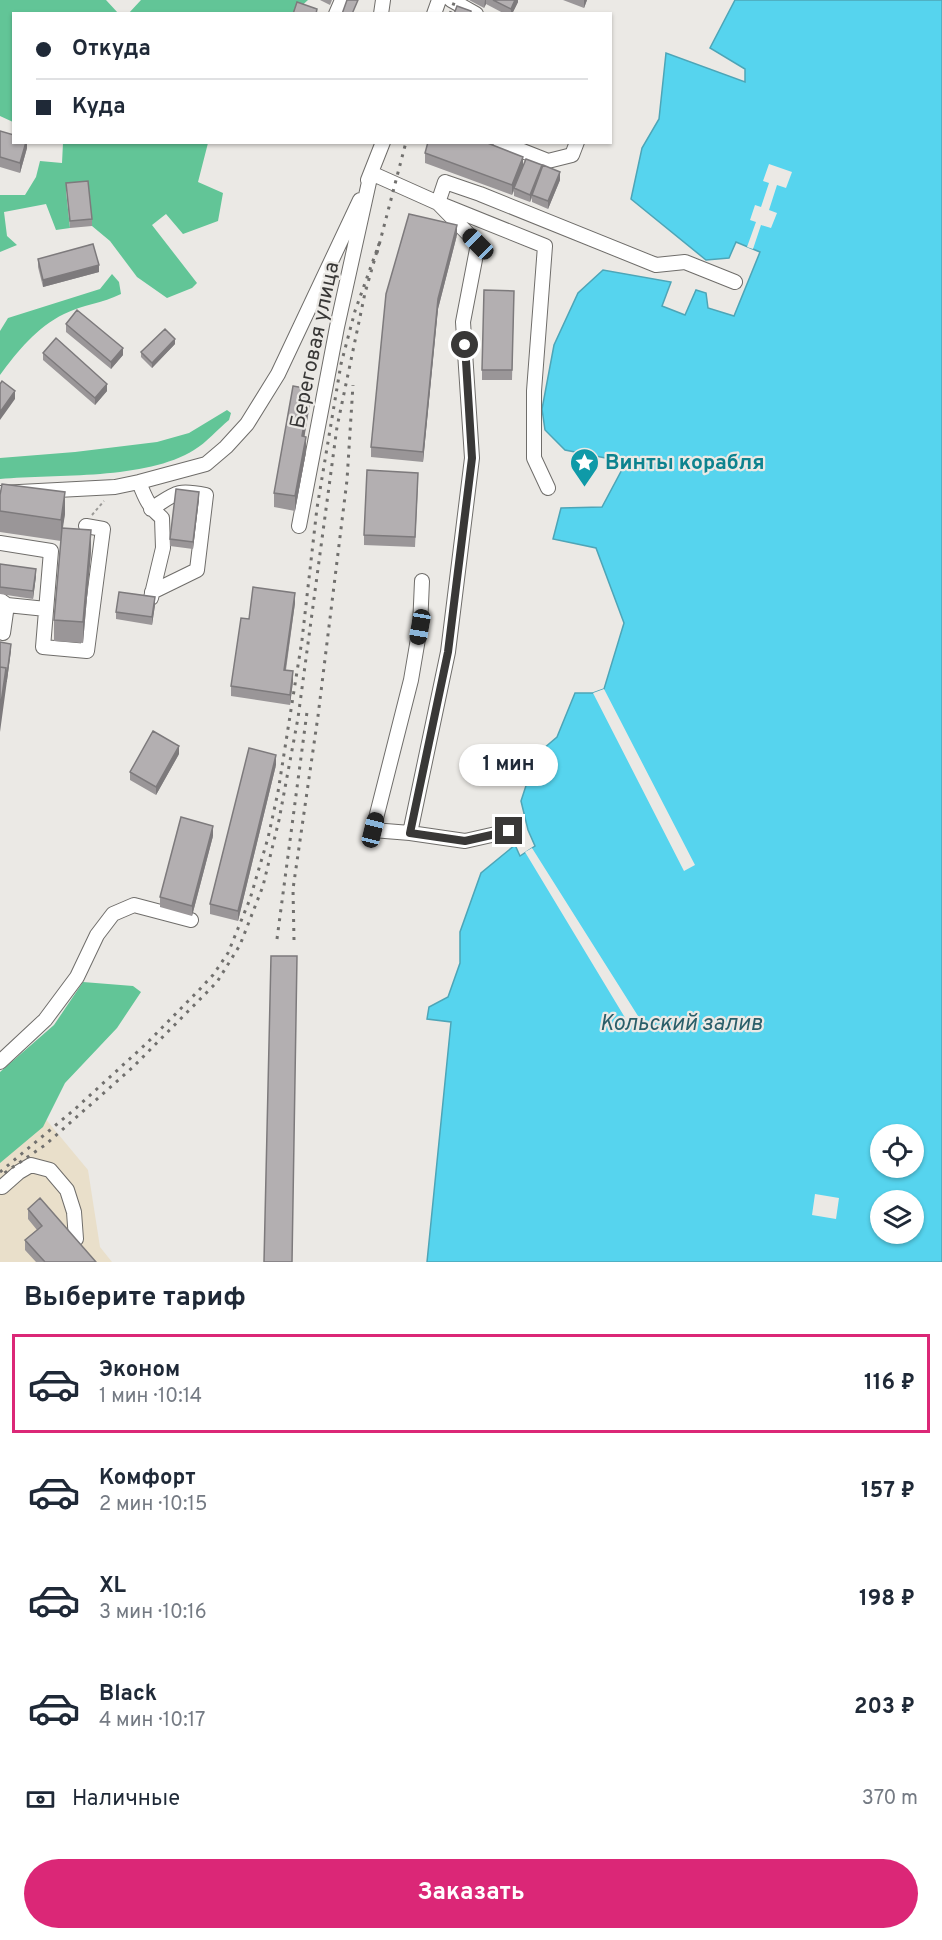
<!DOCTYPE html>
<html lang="ru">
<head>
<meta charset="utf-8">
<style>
  :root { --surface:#fff; --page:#f6f6f7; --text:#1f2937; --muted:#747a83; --line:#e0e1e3; --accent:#db2777 }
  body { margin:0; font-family:Overpass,sans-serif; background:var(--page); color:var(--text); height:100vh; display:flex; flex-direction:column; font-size:22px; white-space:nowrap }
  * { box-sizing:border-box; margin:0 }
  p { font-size:20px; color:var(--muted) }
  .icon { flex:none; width:33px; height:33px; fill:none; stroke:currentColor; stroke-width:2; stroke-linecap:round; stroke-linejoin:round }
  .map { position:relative; height:1262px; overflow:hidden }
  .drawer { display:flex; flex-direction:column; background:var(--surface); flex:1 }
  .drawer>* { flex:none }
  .guide { position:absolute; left:12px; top:12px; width:600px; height:132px; border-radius:0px; box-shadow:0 2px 4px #0004; display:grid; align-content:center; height:132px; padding:0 24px; background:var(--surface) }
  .tools { position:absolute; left:870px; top:1124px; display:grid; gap:12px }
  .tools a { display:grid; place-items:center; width:54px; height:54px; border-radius:50%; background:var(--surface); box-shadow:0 2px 4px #0004; font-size:30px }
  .end { position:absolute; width:27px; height:27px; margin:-14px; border:8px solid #393837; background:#fff; box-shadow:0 0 0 3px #fff }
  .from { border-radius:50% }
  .bubble { position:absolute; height:42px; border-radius:21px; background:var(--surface); box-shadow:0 2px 4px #0004; font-size:20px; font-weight:700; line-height:42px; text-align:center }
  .car { position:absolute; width:18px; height:36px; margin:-18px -9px; border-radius:8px; box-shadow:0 0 4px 2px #0007; background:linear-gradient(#222 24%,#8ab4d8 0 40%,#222 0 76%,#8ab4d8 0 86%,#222 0) }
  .guide b { display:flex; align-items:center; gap:21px; height:57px; font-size:22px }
  .guide b+b { border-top:2px solid var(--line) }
  .guide i { width:15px; height:15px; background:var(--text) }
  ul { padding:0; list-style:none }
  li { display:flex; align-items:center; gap:18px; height:99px; margin:0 12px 9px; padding:0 12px; border:3px solid transparent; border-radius:0px }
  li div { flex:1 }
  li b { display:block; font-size:22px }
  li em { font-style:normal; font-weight:700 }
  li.selected { border-color:var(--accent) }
  li>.icon { width:54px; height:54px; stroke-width:1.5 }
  h2 { padding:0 24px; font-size:27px; line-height:72px }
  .pay { display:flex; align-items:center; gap:15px; height:66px; padding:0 24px; font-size:22px }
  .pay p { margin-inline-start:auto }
  .button { display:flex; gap:12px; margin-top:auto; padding:12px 24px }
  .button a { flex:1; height:69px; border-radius:36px; background:var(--accent); color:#fff; font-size:24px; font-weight:700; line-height:69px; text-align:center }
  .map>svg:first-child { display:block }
  .industrial { fill:#e9dfca }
  .forest { fill:#62c597 }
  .water { fill:#56d4ee; stroke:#4da5b7; stroke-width:1.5; fill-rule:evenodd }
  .pier { fill:#ebe9e5 }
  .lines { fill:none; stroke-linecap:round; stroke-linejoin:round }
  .minor-casing { stroke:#6f6d6a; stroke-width:16 }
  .path { stroke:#9a9996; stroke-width:2; stroke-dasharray:3 3; stroke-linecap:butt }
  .minor { stroke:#fff; stroke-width:14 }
  .rail { stroke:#71706e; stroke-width:3; stroke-dasharray:3 6; stroke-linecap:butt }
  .wall { fill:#9a9698 }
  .shaded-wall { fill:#7d7a7c }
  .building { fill:#b3afb1; stroke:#7d7a7c; stroke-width:1.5 }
  .route { stroke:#393837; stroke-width:8 }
  .labels { text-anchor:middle; stroke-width:4.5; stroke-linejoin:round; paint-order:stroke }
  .street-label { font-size:21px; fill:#393837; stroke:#ebe9e5 }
  .culture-label { font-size:21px; font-weight:bold; fill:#0d838f; stroke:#ebe9e5; text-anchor:start }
  .water-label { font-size:22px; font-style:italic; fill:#2a5e69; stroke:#ebe9e5 }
</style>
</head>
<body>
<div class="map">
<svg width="942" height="1262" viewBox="0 0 942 1262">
  <rect width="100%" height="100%" fill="#ebe9e5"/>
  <path class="industrial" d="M4,1069L88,1170L100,1247L112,1262H0V1072Z"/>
  <path class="forest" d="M0,0H106L118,13L14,14L13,122L0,116Z
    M141,0H308L297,10L296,13L128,14Z
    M63,143H208L198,182L223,193L218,221L183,234L166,214L152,225L197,283L192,288L167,298L137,277L110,241L92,226L88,189L66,191L70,228L56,230L46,204L4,212L7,236L17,245L0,252V195H25L36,177L40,161L62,163Z
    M112,274L119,282L121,294C103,303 82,305 64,314C37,327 17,352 0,375V331L8,318L100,289Z
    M227,410L231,413L229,420C218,429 206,443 194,450C146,480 57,474 0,479V458L75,452L157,442L189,433Z
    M83,982L133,986L141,992L117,1028L65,1083L43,1127L0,1163V1072L54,1025Z"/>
  <path class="water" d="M735,0H942V1262H427L451,1022L427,1019L429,1007L448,997L460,963V932L481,873L515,845L520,856L535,846L528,830L521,801L536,755L557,737L575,693H593L604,689L624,623L596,548L553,539L561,508L602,507L626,462L565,450L545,430L542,409L554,345L578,293L603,270L671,282L662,306L685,315L696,290L706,293L708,308L734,316L760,252L736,242L729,258L706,260L631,199L642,148L659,119L666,53L745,82V69L710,48ZM880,1134H914V1167H880ZM880,1200H914V1233H880Z"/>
  <path class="pier" d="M769,164L792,172L786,188L777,185L769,210L777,213L771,228L761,225L753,249L747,247L756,222L750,220L755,205L761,207L769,183L763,181Z
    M604,689L695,865L684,871L593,693Z
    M532,848L638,1016L627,1021L525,852Z
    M815,1194L839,1198L836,1219L812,1215Z"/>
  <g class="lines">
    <defs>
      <path id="minor" d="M451,0L476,14
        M336,14L342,0
        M381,14L383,0
        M434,14L439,0
        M500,142L548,161L572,155L577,142
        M368,180L383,142
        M139,482C145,498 149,507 162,518L163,548L151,598
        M0,493L115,487L139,482L206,464L226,447L247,424L278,374L360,200
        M151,509C176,493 176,489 206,495L197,570L152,592
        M299,526L337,327L371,173L438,203L545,246L534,391V458L548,488
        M0,543L51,551L43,647L87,651L103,529L86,526
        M0,600L7,605L46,609
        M3,633L7,605
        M509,831L465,841L410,833L448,652L472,458L463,322L478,244L438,203L445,182L480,194L656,265L685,262L735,282
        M410,833L373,830L411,680L420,627L422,581
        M0,1062L45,1020L77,977L97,935L113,914L134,905L191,920
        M2,1187L19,1172L31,1165L50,1170L67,1190L74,1212L76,1239"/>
    </defs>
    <use href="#minor" class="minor-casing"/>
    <path class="path" d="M92,515L104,501"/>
    <use href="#minor" class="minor"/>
    <path class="rail" d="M450,14L455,0
      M377,253L406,142
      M277,939L307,712
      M294,940L293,889L318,716L347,480L353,385
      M0,1172L75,1109L147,1043L199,990L213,975L228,953L250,899L268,838L278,792L302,640L317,508L341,364L355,311L379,244L365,293L337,427L298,718L279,820L263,886L240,945L217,982L132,1068L45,1145L0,1176"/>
  </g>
  <path class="wall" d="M320,0H332L330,5Z
    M469,0H518V2L512,14H505L486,4L484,8Z
    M563,0H587L584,8Z
    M0,131L27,142V148L20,173L0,167Z
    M425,153L523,165L542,169L560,180L548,209L532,202V198L530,202L514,196V191L512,195L425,163Z
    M66,183L92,219V226L70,228Z
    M457,235L438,309L423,462L371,457V447Z
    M38,259L99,272L43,287L38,267Z
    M514,291L512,380H482V370Z
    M66,324L123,355L111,369L66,332Z
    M175,344L152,368L141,357V352Z
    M43,353L107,391L95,405L43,360Z
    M310,404L304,437L306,452L295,511L274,507V493Z
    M418,483L415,547L364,545V535Z
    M0,495L65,514L62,528L91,552L83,643L54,641V620L61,541L0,532Z
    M199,499L193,549L170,546V539Z
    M0,564L36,576L33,599L0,594Z
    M295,603L286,670L293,681L290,705L231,696V686L249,619Z
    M155,605L152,625L116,619V612Z
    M179,754L156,795L130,780V772Z
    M276,765L238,921L210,914V904Z
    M213,836L192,916L160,907V897Z
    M28,1209L96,1262H36L25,1250V1240L37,1230L28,1219Z"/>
  <path class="shaded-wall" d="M485,0H486V4L484,8Z
    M515,0H518V2L512,14H511V9Z
    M584,0H587L584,8Z
    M26,142H27V148L20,173V163Z
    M523,157V167L514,188L512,195V185Z
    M542,165V173L532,195L530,202V195Z
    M560,172V180L548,209V201Z
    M457,225V235L438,309L423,462V452L438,299Z
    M99,265V272L43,287V280Z
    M175,339V344L152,368V363Z
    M123,348V355L111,369V362Z
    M107,384V391L95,405V398Z
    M310,389V404L302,451V436Z
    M15,391V399L0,420V412Z
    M306,437V452L295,511V496Z
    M65,492V514L61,541V520Z
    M199,492V499L193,549V542Z
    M91,530V552L83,643V622Z
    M36,569V576L33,599V591Z
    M295,593V603L284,680V670Z
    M155,597V605L152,625V617Z
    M11,644V651L0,732V710L6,668Z
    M293,671V681L290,705V695Z
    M179,746V754L156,795V787Z
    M276,755V765L238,921V911Z
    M213,826V836L192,916V906Z"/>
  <path class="building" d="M347,0H358L352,14H342Z
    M493,0H515L511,9Z
    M297,2L317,9L316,14H293Z
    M457,6L471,11V14H454Z
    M0,131L14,135V142H26L20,163L0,157Z
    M428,142H485L523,157L512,185L425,153Z
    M526,159L542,165L530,195L514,188Z
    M543,165L560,172L548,201L532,195Z
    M88,181L92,219L70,221L66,183Z
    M409,214L457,225L438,299L423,452L371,447L386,294Z
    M93,244L99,265L43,280L38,259Z
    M484,290L514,291L512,370H482Z
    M77,310L123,348L111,362L66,324Z
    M165,329L175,339L152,363L141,352Z
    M56,338L107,384L95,398L43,353Z
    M2,381L15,391L0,412V384Z
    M293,386L310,389L302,436L306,437L295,496L274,493Z
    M367,470L418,473L415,537L364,535Z
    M2,484L65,492L61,520L0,511V495Z
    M176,489L199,492L193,542L170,539Z
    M62,528L91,530L83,622L54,620Z
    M0,564L36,569L33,591L0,587Z
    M253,587L295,593L284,670L293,671L290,695L231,686L241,618L249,619Z
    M119,592L155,597L152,617L116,612Z
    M0,642L11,644L6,682V668L0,667Z
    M0,667L6,668L0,710Z
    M153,731L179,746L156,787L130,772Z
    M249,748L276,755L238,911L210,904Z
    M181,817L213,826L192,906L160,897Z
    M271,956H297L292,1262H264Z
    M40,1198L96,1262H45L25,1240L42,1226L28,1209Z"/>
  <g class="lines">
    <path class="route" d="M465,345L472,458L448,652L410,833L465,841L509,831"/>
  </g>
  <defs>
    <symbol id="sight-pin" viewBox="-11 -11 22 30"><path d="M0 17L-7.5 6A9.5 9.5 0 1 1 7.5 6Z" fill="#0f9aa8" stroke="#ebe9e5"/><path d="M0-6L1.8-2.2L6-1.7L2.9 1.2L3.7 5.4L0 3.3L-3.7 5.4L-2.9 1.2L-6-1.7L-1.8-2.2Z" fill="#fff"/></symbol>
  </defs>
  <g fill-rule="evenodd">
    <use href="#sight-pin" x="568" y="446" width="33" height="45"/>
  </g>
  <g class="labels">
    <g class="street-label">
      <text transform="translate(314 345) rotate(-78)" y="7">Береговая улица</text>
    </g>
    <g class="culture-label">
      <text x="605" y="469">Винты корабля</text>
    </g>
    <g class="water-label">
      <text x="681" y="1030">Кольский залив</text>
    </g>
  </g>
</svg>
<div class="tools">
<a><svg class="icon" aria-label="locate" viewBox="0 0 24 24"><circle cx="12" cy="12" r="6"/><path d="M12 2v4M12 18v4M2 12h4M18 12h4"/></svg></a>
<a><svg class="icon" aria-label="layers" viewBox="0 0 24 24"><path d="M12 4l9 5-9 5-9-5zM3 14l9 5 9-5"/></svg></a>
</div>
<i class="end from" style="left:465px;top:345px"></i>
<i class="end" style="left:509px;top:831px"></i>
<div class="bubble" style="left:459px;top:744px;width:99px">1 мин</div>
<i class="car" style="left:478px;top:244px;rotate:315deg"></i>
<i class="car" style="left:420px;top:627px;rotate:190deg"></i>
<i class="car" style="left:373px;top:830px;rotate:14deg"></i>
<div class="guide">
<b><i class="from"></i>Откуда</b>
<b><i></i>Куда</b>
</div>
</div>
<section class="drawer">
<h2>Выберите тариф</h2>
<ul>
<li class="selected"><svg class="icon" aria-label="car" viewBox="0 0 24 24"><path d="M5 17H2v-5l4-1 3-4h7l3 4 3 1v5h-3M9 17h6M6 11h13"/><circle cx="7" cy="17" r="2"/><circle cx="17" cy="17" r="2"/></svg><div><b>Эконом</b><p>1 мин · 10:14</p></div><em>116 ₽</em></li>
<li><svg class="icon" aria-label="car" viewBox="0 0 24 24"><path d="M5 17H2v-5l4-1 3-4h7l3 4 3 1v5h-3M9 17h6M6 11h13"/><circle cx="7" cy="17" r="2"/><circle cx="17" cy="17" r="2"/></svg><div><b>Комфорт</b><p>2 мин · 10:15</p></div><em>157 ₽</em></li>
<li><svg class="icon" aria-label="car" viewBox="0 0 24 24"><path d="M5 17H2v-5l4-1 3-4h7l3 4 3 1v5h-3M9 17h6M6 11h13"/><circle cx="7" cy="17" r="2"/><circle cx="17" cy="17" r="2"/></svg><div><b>XL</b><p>3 мин · 10:16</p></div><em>198 ₽</em></li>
<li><svg class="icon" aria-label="car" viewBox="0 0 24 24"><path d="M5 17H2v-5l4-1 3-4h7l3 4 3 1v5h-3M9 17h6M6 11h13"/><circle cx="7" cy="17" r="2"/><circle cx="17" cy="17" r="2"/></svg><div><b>Black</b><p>4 мин · 10:17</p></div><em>203 ₽</em></li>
</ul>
<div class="pay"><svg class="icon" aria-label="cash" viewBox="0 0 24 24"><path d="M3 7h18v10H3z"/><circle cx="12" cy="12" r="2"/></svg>Наличные<p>370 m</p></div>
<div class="button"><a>Заказать</a></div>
</section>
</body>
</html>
